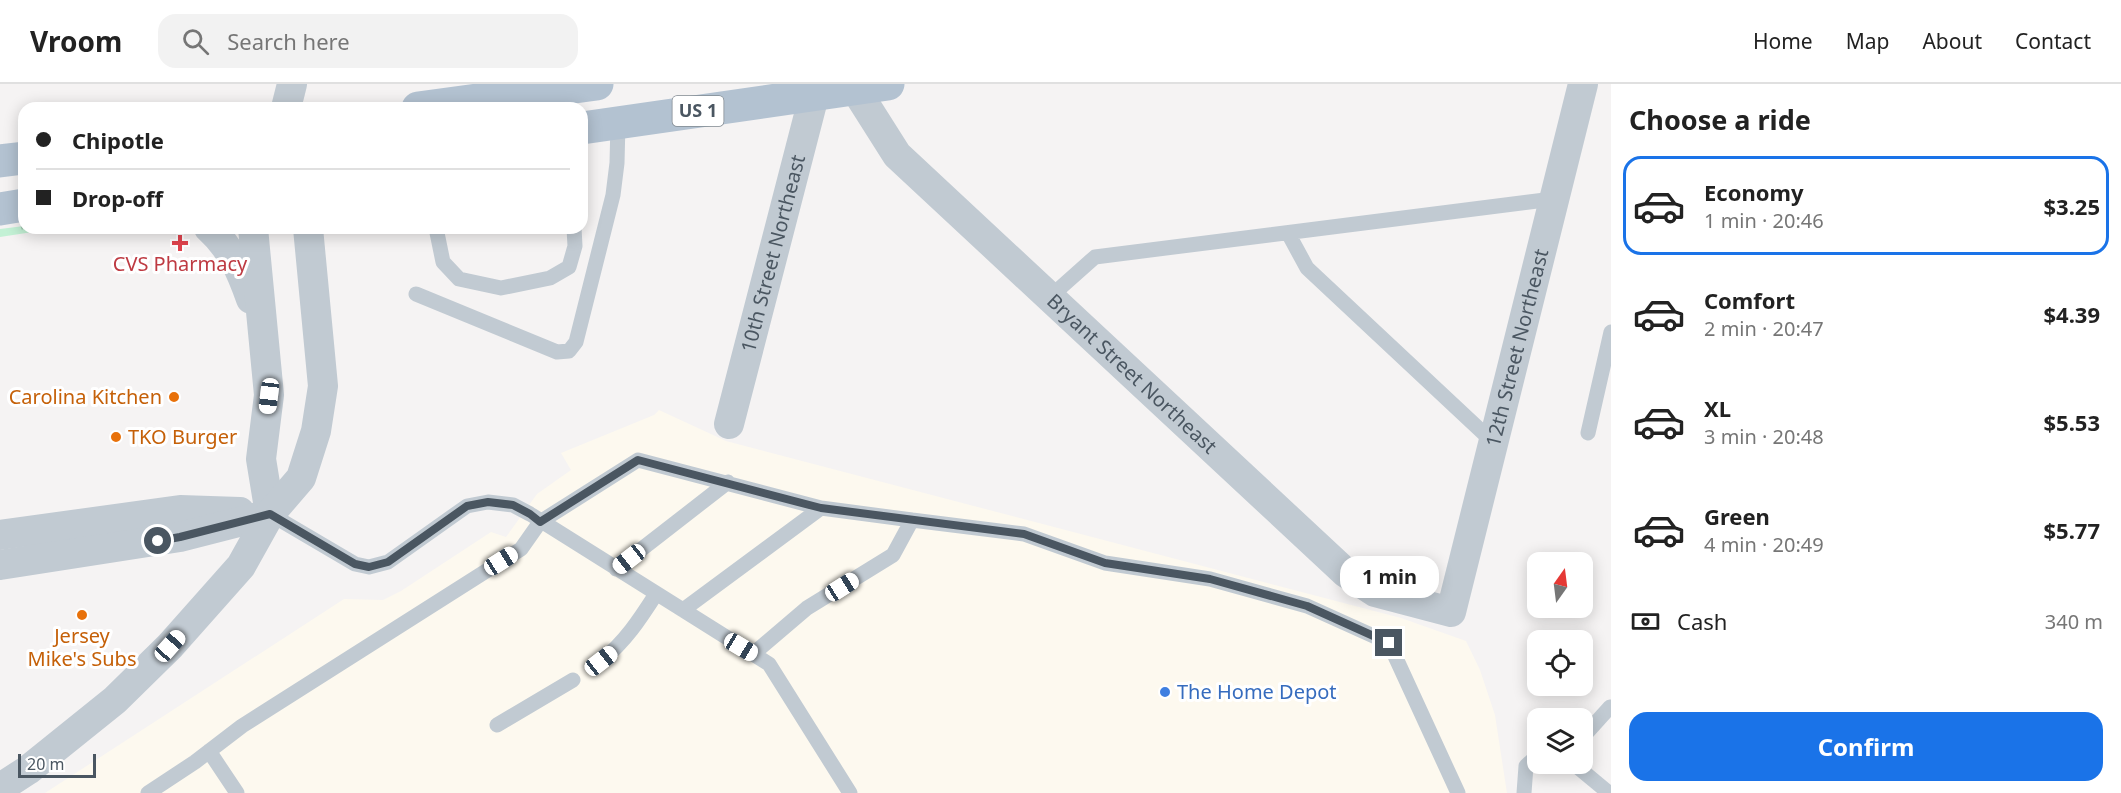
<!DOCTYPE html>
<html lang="en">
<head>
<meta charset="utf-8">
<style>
  :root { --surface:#fff; --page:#f2f2f2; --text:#222; --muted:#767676; --line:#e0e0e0; --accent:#1a73e8 }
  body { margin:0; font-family:"Noto Sans",sans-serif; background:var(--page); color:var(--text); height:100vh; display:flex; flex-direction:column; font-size:22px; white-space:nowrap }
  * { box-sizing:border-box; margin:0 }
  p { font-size:20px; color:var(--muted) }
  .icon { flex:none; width:33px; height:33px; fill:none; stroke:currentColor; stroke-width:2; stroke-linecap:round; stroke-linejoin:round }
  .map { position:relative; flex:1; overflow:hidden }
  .drawer { display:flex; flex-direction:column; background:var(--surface); width:510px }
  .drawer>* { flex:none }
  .guide { position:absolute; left:18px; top:18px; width:570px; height:132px; border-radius:18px; box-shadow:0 3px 15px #0003; display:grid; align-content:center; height:132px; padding:0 18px; background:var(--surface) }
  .needle { width:39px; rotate:14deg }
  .fabs { position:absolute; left:1527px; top:468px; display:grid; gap:12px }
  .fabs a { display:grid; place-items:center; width:66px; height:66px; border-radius:12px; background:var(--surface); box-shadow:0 3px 15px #0003; font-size:30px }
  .scale { position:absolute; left:18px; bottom:15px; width:78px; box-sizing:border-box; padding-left:6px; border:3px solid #4a5661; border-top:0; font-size:16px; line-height:21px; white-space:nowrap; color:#4a5661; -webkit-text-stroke:4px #fff; paint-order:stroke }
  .end { position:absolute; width:27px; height:27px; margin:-14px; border:8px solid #4a5661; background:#fff; box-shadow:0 0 0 3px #fff }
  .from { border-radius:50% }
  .bubble { position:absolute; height:42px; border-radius:18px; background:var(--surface); box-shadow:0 3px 15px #0003; font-size:20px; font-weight:700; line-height:42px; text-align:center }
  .car { position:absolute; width:18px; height:36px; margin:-18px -9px; border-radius:8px; box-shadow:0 0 4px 2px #0007; background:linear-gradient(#fff 24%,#345 0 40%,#fff 0 76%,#345 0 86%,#fff 0) }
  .guide b { display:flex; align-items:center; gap:21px; height:57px; font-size:22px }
  .guide b+b { border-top:2px solid var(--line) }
  .guide i { width:15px; height:15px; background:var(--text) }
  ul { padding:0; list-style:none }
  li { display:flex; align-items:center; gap:18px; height:99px; margin:0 12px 9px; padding:0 6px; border:3px solid transparent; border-radius:18px }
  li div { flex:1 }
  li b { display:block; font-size:22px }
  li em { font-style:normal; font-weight:700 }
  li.selected { border-color:var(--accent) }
  li>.icon { width:54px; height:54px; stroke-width:1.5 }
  h2 { padding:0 18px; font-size:27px; line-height:72px }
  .pay { display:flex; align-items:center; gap:15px; height:66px; padding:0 18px; font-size:22px }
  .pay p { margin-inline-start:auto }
  .primary-button { display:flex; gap:12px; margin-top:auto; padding:12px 18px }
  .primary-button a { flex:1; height:69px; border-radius:18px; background:var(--accent); color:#fff; font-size:24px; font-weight:700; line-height:69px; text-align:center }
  header { display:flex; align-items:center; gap:36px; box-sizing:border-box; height:84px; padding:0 30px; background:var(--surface); border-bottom:2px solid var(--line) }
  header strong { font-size:28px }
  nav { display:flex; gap:33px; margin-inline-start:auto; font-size:21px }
  .search { width:420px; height:54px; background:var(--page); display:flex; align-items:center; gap:15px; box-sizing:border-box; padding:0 21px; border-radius:18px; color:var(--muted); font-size:22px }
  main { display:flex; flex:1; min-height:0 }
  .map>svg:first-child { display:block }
  .commercial { fill:#fdf9ef }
  .grass { fill:url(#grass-tufts) }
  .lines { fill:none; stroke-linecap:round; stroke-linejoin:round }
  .lane { stroke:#c1cad2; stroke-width:15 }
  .street { stroke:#c1cad2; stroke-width:30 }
  .primary { stroke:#b3c2d1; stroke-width:33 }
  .route { stroke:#4a5661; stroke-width:8 }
  .health-dot { fill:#e0444e; stroke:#fff; stroke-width:2 }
  .food-dot { fill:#e8710a; stroke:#fff; stroke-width:2 }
  .shop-dot { fill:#3f7fe0; stroke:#fff; stroke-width:2 }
  .labels { text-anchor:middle; stroke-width:6; stroke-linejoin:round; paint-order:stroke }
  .shield { fill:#fff; stroke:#808990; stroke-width:1.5 }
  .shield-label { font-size:18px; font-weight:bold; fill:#4a5661 }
  .street-label { font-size:20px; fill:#4a5661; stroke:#fff }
  .health-label { font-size:20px; fill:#be3a42; stroke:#fff }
  .food-label { font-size:20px; fill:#c56008; stroke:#fff; text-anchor:end }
  .shop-label { font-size:20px; fill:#366cbe; stroke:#fff; text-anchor:start }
</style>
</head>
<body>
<header>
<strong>Vroom</strong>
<div class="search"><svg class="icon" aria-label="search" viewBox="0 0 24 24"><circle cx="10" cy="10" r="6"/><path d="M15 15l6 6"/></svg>Search here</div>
<nav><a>Home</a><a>Map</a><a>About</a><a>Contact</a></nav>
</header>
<main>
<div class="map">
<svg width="1611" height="709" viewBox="0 0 1611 709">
  <defs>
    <pattern id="grass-tufts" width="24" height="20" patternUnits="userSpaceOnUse" patternTransform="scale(1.5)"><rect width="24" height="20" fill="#c3f1d5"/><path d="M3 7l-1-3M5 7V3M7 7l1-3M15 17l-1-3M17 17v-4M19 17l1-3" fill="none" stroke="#a0c6b0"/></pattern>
  </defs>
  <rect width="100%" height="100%" fill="#f5f3f3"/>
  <path class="commercial" d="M659,326L726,357L1401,534L1466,557L1480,586L1495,631L1507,709H45L344,515L383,516L401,507L491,448L506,453L537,410L571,386L561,369L654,331Z"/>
  <path class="grass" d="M24,142V144H59L0,153V145Z"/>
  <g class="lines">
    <path class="lane" d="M436,144L443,178L459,195L501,204L550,194L569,183L575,162L574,144
      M1288,149L1307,184L1493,358
      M416,210L557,268L569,267L576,258L613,111L617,79L618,39
      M1050,213L1095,173L1553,115
      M1588,349L1611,248
      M270,430L355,480L369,483L388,478L467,422L488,418L513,421L530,430L769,580L850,709
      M912,436L1024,450L1105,479L1210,495L1307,522L1389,559L1458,709
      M616,485L728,398
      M683,526L821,424
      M601,577C625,558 640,535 656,510
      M497,641L573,596
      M1582,654L1610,623L1611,624
      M209,667L237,709
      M1574,680L1609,709
      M148,709L195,678L242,642L521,465L540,438L638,376L821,424L912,436L893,471L807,524L753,570
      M1524,709L1526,682L1538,671"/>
    <g class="street">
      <path id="s1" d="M852,0L897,71L1346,489L1375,508L1451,528L1583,0"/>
      <path d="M286,24L292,0"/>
      <path d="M209,144C232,165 241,187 251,215"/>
      <path d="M253,144L269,311L261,375L270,430"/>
      <path id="s2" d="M729,340L817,0"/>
      <path d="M0,451L180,426L240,428"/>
      <path d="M0,481L180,453L270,430"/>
      <path d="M0,704L28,686L115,616L170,562L241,482L270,430L301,394L316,347L323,302L308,144"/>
    </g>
    <path class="primary" d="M418,24L597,0
      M582,44L888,0
      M0,77L24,74
      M0,125L24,121"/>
  </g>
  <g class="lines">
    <path class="route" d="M158,457L180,453L270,430L355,480L369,483L388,478L467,422L488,418L513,421L530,430L540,438L638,376L821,424L1024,450L1105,479L1210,495L1307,522L1389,559"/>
  </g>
  <path class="health-dot" d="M177 150h6v6h6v6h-6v6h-6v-6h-6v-6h6z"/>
  <g class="food-dot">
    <circle cx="174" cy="313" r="6"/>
    <circle cx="116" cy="353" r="6"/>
    <circle cx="82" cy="531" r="6"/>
  </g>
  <circle class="shop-dot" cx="1165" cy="608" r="6"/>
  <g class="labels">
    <rect class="shield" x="672.5" y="12" width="51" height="30" rx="4.5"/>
    <g class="shield-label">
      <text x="698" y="33">US 1</text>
    </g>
    <g class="street-label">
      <text dy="7" stroke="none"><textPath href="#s2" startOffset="176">10th Street Northeast</textPath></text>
      <text dy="7" stroke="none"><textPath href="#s1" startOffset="1083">12th Street Northeast</textPath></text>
      <text dy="7" stroke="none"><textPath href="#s1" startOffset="405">Bryant Street Northeast</textPath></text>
    </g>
    <g class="health-label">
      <text x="180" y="187">CVS Pharmacy</text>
    </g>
    <g class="food-label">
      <text x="162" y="320">Carolina Kitchen</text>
      <text x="128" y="360" text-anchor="start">TKO Burger</text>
      <text x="82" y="559" text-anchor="middle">Jersey<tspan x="82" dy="23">Mike's Subs</tspan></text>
    </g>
    <g class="shop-label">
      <text x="1177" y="615">The Home Depot</text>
    </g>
  </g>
</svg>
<div class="fabs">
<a><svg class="needle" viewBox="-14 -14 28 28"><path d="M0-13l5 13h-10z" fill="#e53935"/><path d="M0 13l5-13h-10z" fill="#767676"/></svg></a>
<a><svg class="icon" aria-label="locate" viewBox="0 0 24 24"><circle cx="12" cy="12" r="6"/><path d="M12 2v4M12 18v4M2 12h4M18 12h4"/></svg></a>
<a><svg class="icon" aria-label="layers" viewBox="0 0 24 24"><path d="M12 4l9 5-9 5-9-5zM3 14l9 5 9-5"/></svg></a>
</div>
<div class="scale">20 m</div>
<i class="end from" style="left:158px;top:457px"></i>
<i class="end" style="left:1389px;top:559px"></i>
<div class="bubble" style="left:1340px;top:472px;width:99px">1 min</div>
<i class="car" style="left:269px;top:312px;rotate:187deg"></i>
<i class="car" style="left:629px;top:475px;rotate:232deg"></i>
<i class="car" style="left:501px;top:477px;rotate:58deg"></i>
<i class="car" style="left:842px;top:503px;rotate:58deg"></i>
<i class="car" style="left:170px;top:562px;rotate:42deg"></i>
<i class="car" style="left:741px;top:563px;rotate:121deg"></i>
<i class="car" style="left:601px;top:577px;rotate:52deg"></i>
<div class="guide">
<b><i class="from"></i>Chipotle</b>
<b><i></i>Drop-off</b>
</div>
</div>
<section class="drawer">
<h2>Choose a ride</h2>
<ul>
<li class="selected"><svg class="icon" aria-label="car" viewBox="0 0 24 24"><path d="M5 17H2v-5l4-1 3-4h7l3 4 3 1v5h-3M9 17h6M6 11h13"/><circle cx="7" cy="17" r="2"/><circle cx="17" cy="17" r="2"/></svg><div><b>Economy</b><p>1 min · 20:46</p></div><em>$3.25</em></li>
<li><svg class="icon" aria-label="car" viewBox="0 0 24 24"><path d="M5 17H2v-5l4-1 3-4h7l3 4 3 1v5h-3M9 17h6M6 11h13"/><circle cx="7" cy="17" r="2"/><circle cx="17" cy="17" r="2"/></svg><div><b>Comfort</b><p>2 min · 20:47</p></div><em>$4.39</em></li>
<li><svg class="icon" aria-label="car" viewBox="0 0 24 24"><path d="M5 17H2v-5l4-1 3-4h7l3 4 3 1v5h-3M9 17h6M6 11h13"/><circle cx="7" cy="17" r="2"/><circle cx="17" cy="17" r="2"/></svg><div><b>XL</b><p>3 min · 20:48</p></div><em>$5.53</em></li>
<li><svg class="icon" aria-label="car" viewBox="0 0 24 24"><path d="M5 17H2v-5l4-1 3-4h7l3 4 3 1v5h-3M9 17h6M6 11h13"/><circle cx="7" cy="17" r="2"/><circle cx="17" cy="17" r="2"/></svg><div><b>Green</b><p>4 min · 20:49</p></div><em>$5.77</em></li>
</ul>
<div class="pay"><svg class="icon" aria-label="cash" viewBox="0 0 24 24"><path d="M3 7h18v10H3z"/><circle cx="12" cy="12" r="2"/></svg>Cash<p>340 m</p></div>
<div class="primary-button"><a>Confirm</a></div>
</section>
</main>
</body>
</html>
